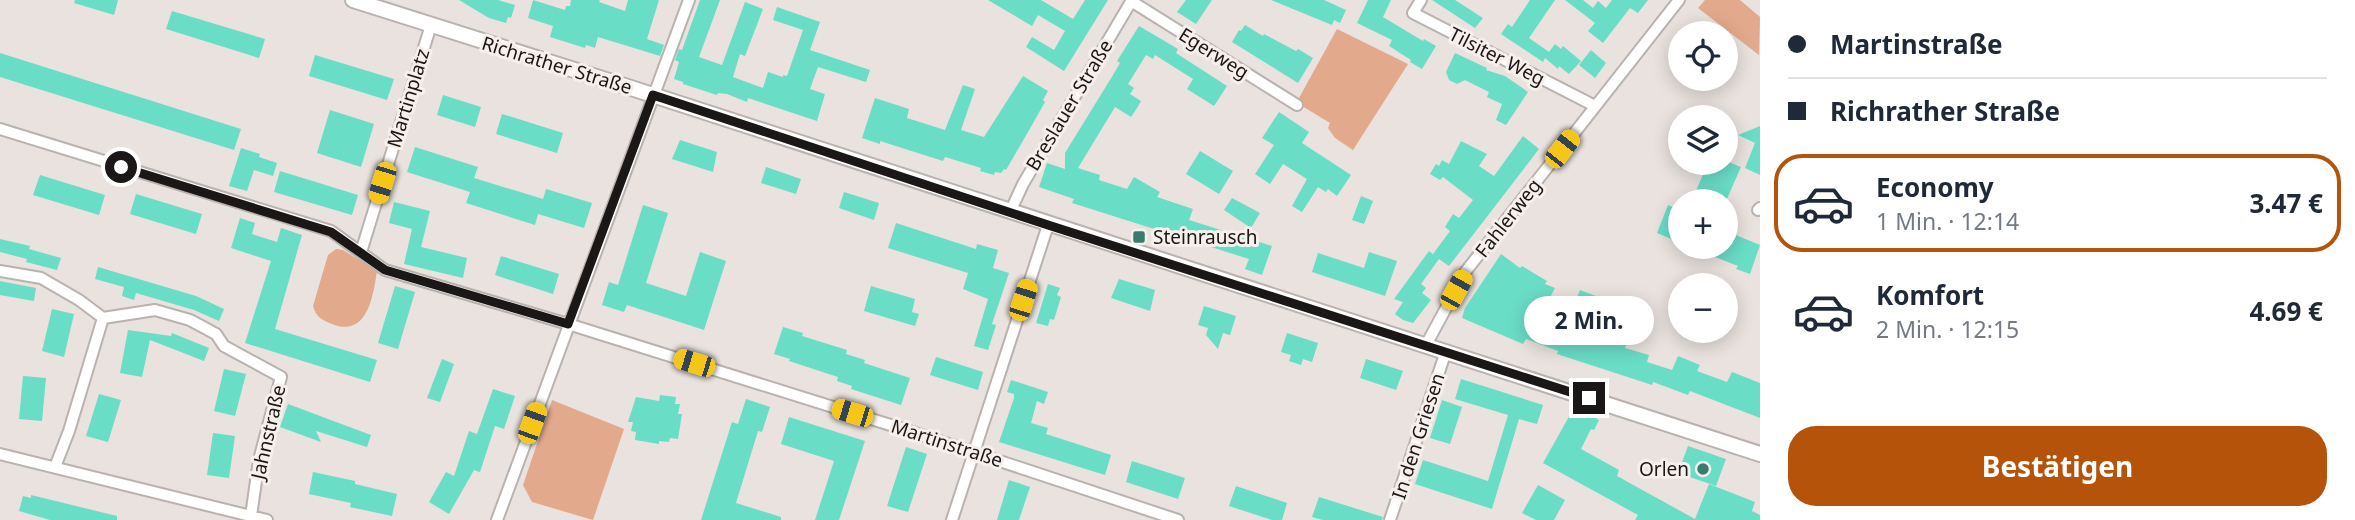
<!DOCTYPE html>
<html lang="de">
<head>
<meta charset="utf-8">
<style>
  :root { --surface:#fff; --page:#f2f2f3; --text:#1f2937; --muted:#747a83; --line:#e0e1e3; --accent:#b45309 }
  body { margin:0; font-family:"Noto Sans",sans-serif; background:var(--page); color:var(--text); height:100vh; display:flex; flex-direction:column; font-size:26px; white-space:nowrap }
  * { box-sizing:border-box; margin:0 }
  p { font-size:23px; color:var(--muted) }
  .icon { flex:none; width:38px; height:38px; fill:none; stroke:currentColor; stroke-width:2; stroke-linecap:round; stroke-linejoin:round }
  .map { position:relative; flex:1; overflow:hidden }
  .details { display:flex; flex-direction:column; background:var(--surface); width:595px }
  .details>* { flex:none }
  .top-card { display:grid; align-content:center; height:154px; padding:0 28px; background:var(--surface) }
  .fabs { position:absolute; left:1668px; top:21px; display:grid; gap:14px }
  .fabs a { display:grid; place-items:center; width:70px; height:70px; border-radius:50%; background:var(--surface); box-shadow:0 4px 18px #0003; font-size:35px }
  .end { position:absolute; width:32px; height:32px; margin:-16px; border:9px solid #1a1716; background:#fff; box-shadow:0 0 0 4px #fff }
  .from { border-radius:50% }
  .bubble { position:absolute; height:49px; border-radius:24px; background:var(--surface); box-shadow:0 4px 18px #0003; font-size:23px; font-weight:700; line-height:49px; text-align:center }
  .car { position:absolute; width:21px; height:42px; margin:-21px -10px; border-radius:9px; box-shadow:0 0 5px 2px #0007; background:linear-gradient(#f5c518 24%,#345 0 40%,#f5c518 0 76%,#345 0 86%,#f5c518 0) }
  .top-card b { display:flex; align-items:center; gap:24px; height:66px; font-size:26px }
  .top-card b+b { border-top:2px solid var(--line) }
  .top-card i { width:18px; height:18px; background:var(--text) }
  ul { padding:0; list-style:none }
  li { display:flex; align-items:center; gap:21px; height:98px; margin:0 14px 10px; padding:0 14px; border:4px solid transparent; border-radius:28px }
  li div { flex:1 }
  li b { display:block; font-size:26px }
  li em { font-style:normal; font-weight:700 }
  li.active { border-color:var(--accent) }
  li>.icon { width:63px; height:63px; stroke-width:1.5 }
  .primary-button { display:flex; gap:14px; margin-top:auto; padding:14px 28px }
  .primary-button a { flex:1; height:80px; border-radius:28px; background:var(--accent); color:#fff; font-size:28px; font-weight:700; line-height:80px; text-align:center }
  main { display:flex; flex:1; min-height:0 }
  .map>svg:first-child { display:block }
  .green { fill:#e2a98c }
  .building { fill:#6addc7 }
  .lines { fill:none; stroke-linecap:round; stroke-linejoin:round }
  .minor-casing { stroke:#b9b2af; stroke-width:14 }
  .tertiary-casing { stroke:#b9b2af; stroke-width:18 }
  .minor { stroke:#fff; stroke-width:10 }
  .tertiary { stroke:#fff; stroke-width:14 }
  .route { stroke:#1a1716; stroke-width:9 }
  .poi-dot { fill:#387c6f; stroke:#f6efeb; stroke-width:2.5 }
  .labels { text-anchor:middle; stroke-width:6; stroke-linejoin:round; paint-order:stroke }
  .street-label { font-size:19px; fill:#1a1716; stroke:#f6efeb }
  .poi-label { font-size:19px; fill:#1a1716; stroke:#f6efeb; text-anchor:start }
</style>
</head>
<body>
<main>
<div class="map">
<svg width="1760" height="520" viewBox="0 0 1760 520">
  <rect width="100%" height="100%" fill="#e9e2de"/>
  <path class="green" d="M1705,0H1740L1760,17L1759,55L1698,8Z
    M1337,29L1408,64L1353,150L1335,138L1328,128L1330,123L1302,106L1299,98Z
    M336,249L343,250L377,271C373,297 367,338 332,324C322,320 316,317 313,306L328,255Z
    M552,400L624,429L593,520L532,502L523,485Z"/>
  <path class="building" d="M75,0H118L114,15L74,3Z
    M459,0H498L515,5L511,18L508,17L506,23L489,18Z
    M533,0L565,10L566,6H570L571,0H600L599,2L625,11L628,0H659L647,39L664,45L660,56L598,37L595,48L586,45L585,48L550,37L553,26L528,18Z
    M700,0H720L699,57L722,65L745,2L763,9L745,56L740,54L733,77L763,88L768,72L783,77V75L787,76L803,30L773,20L777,7L820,22L810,50L870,70L866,82L818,67L810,89L825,94L817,121L748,98L747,102L727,94L718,93L717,95L683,84V82L674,79L679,62L675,60L679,49L682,50Z
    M988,0H1041L1073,19L1085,0H1108L1064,71L1026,47L1032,37L1054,50L1065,31L1038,15L1032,26Z
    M1186,0H1212L1196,24L1177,12Z
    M1271,0H1324L1346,10L1340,23L1334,20L1332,25Z
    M1368,0H1391L1383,17L1423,41L1424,39L1436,46L1422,69L1410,62L1411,60L1389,46L1392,40L1357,23Z
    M1432,0H1455L1483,18L1475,28Z
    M1530,0H1555L1529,38L1549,52L1555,44L1561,49L1563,46L1581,61L1569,74L1559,66L1558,69L1545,58L1543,62L1501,34L1508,24L1512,27Z
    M1565,0H1583L1593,8L1598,1L1606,8L1612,0H1648L1638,13L1630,8L1603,43L1588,31L1595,23Z
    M172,11L265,39L259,58L166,29Z
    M1245,25L1263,36L1264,34L1296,51L1298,49L1313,58L1298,83L1232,42L1239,30L1241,31Z
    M1139,26L1178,49L1176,53L1227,86L1214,106L1187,89L1193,79L1155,55L1153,59L1146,55L1128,84L1134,88L1130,94L1141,101L1137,108L1131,117L1115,107L1078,168L1100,175L1099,180L1127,189L1134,177L1160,192L1157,197L1193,209L1189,220L1272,246L1262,275L1245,269L1249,259L1072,203L1074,199L1039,187L1047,163L1065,169V153L1113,75L1120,63L1117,61Z
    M1591,50L1606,63L1595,78L1579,65Z
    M0,53L241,129L234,150L0,77Z
    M1455,53L1487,68L1486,70L1505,76L1528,92L1506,125L1496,120L1502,104L1487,97L1489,92L1465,80L1457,84L1449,80L1446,72Z
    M315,55L394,79L387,100L309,76Z
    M1023,76L1048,91L1043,100L1045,102L1028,132L1006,170L1004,169L1001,173L995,172L994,175L980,171L981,168L945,157L943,161L880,141V144L862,138L875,98L909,109L907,118L945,130L963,85L975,89L961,130L984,137Z
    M443,95L481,107L475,127L437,115Z
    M330,110L374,124L361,167L317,153Z
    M1279,112L1309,132L1302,143L1351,175L1337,196L1328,189L1326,192L1318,187L1302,212L1292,206L1307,179L1283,164L1270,184L1255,174L1274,145L1262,138Z
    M502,114L563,133L557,153L496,134Z
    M1760,126V175L1745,168L1755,143L1738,135Z
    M1523,136L1539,149L1449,266L1439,259L1421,284L1426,288L1422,293L1431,300L1413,323L1403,320L1395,314L1403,302L1394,299L1429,251L1438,258L1433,254L1450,231L1445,227L1453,214L1459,218L1473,200L1443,177L1440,180L1430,174L1436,164L1439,166L1442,160L1449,164L1461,141L1487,154L1479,166L1494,176Z
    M680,140L717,152L713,172L672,159Z
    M415,147L478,167L474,178L543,199L546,189L592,203L584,228L538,214L535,225L466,203L470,192L407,172Z
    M241,148L260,154L259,157L277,163L273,176L254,170L247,191L229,186Z
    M1200,151L1233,171L1219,194L1186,174Z
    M1708,163H1731L1741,167L1726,201H1715L1695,193Z
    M766,167L801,179L796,194L761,183Z
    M280,171L358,195L352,215L274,192Z
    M40,175L105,195L99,215L33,195Z
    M844,192L879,203L874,220L839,208Z
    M136,194L202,214L196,234L130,214Z
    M1361,196L1373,201L1364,224L1352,220Z
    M1232,198L1260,213L1251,228L1224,210Z
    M394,202L430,211L421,247L467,258L463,278L404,264L412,229L389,223Z
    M643,205L668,213L646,283L686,296L700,252L726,261L704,330L627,305L624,312L602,305L609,282L618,285Z
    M1668,205L1680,210V231L1676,241L1657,233Z
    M240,218L255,223L252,234L277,242L281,228L302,235L275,329L377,360L370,382L245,343L271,261L231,248Z
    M896,223L976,249L977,244L998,250L993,268L1009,273L992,324L996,325L988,350L974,346L988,299L963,289L968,273L888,248Z
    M1726,231L1760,245L1750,274L1736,269L1738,266L1690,247H1726Z
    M0,239L30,246L29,249L61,258L57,270L26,262L27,259L0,252Z
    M1369,252L1397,261L1385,296L1312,272L1318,253L1364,268Z
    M1501,254L1520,268L1522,266L1547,281L1545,284L1555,288L1547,303L1571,312L1580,290L1606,300L1593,329L1628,340L1625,348L1649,355L1647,362L1672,370L1678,356L1700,365L1697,371L1727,382L1732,372L1760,383V418L1690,391L1688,395L1653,382L1652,385L1557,354L1558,351L1526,339L1523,344L1462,318L1465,308Z
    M501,256L559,274L553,294L495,275Z
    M98,267L196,296L224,309L219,321L194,310L136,293L134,300L122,296L124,287L95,279Z
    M1119,279L1155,290L1150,311L1111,298Z
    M0,281L36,288L34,301L0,295Z
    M1048,284L1060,288L1057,295L1061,297L1054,320L1050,319L1048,326L1036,323Z
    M395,286L415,292L398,349L378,343Z
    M871,286L915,299L912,312L919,314L915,326L864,311Z
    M1204,306L1236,316L1230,335L1223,333L1218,349L1206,335L1208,328L1198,325Z
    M52,309L74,314L64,357L42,351Z
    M783,327L803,333L802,336L847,350L846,354L865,360L864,363L910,378L901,405L851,389L852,386L837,381L838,377L789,361L790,359L774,354Z
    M128,330L171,336L172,333L209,348L204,361L150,340L142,377L120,373Z
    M1287,333L1318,343L1312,362L1303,359L1301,365L1289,361L1291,355L1281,352Z
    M936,357L983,372L978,390L930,375Z
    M442,359L454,364L440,402L427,398Z
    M1366,359L1403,371L1396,390L1360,378Z
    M224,369L246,374L235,416L214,411Z
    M23,376L46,378L42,421L19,419Z
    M1461,379L1543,405L1537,424L1519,419L1492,509L1415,484L1423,460L1488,481L1508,415L1455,399Z
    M1011,380L1048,392L1044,404L1037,401L1031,423L1048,428L1046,434L1111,455L1105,475L999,442L1014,398V394L1007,392Z
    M493,389L515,396L504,429L495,426L480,472L474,470L449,514L429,502L446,472L454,476L469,431L477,434Z
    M99,394L121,400L108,442L86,436Z
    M660,395L676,397L675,404H680L678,414H682L678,439L670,438L669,442L659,441V444L635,440L636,432L631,431L633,422H628L636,397L659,401Z
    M746,399L770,407L762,432L758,431L736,503L781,517V520H701L732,422L738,424Z
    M1442,400L1462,407L1450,444L1430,438Z
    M288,404L371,435L367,447L316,431L321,442L280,427Z
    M1585,412L1599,420L1594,430L1591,429L1581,449L1619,470L1617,476L1695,519L1709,484L1755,502L1752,511L1760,515V520H1635L1638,515L1543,463L1571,413L1582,417Z
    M789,417L865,441L839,520H815L834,461L781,444Z
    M213,433L235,436L229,478L207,475Z
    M1688,446L1726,459L1716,486L1678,473Z
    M906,447L927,454L908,512L887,506Z
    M1132,461L1185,478L1178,499L1126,482Z
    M313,472L355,481V484L397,494L392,516L350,507L351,503L309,494Z
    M1009,480L1030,487L1019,520H997Z
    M1538,485L1565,500L1554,520H1536L1522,513Z
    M1236,486L1287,503L1282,520H1272L1229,506Z
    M31,495L117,516V520H50L19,511L23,496L31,498Z
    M1319,497L1383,517L1382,520H1323L1312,517Z"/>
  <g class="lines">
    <defs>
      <path id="minor" d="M1421,0L1413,13L1595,106
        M1131,1L1297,105
        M0,129L331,231L385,270L568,324L900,428L1178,520
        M1758,210L1760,208
        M1010,212L1023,184L1132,0
        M361,252L431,25
        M0,271L41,278L79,300L103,318L155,310L190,320L216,334L224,346L281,377L259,460L251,516
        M1426,345L1466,271L1679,0
        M0,454L267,520
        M55,467L69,431L103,318
        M497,520L689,0
        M952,520L1048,225
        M1390,520L1446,351"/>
      <path id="tertiary" d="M353,0L628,87L1760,454"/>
    </defs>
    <use href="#minor" class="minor-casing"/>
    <use href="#tertiary" class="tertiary-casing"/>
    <use href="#minor" class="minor"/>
    <use href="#tertiary" class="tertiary"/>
  </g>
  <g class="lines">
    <path class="route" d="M121,167L331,232L385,270L568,324L653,95L1048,225L1589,398"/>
  </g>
  <g class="poi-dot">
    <rect x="1132" y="230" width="14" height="14" rx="3.5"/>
    <circle cx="1703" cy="469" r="7"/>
  </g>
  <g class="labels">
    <g class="street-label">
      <text transform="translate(1214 53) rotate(32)" y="7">Egerweg</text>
      <text transform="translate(1497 56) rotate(27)" y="7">Tilsiter Weg</text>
      <text transform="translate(557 65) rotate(17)" y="7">Richrather Straße</text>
      <text transform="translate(408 98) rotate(-73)" y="7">Martinplatz</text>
      <text transform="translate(1069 105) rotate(-59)" y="7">Breslauer Straße</text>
      <text transform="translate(1508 218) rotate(-52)" y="7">Fahlerweg</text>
      <text transform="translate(268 432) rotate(-77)" y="7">Jahnstraße</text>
      <text transform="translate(1418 436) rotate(-72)" y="7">In den Griesen</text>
      <text transform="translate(947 443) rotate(18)" y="7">Martinstraße</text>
    </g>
    <g class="poi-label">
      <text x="1153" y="244">Steinrausch</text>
      <text x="1689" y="476" text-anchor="end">Orlen</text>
    </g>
  </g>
</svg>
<div class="fabs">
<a><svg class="icon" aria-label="locate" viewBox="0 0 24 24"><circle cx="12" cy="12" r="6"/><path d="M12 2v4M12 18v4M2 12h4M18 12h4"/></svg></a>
<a><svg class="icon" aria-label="layers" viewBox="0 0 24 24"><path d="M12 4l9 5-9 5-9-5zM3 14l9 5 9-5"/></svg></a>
<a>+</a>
<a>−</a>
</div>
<i class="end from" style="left:121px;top:167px"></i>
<i class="end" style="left:1589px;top:398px"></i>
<div class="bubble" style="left:1524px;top:296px;width:130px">2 Min.</div>
<i class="car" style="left:1562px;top:149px;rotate:38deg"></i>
<i class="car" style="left:382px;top:183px;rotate:197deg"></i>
<i class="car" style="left:1456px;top:290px;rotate:29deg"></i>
<i class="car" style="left:1023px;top:300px;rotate:18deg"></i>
<i class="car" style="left:694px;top:363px;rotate:287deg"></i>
<i class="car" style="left:852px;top:413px;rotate:287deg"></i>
<i class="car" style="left:532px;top:423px;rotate:20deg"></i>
</div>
<section class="details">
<div class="top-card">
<b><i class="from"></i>Martinstraße</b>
<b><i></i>Richrather Straße</b>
</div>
<ul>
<li class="active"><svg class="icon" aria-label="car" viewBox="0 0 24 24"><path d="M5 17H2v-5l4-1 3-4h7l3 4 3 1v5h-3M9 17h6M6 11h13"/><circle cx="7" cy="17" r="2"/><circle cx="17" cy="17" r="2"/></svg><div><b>Economy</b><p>1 Min. · 12:14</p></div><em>3.47 €</em></li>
<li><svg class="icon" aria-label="car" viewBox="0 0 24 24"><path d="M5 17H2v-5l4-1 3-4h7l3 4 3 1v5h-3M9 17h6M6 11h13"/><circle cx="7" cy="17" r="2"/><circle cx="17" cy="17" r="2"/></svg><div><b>Komfort</b><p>2 Min. · 12:15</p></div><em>4.69 €</em></li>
</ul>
<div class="primary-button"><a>Bestätigen</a></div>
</section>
</main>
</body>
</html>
